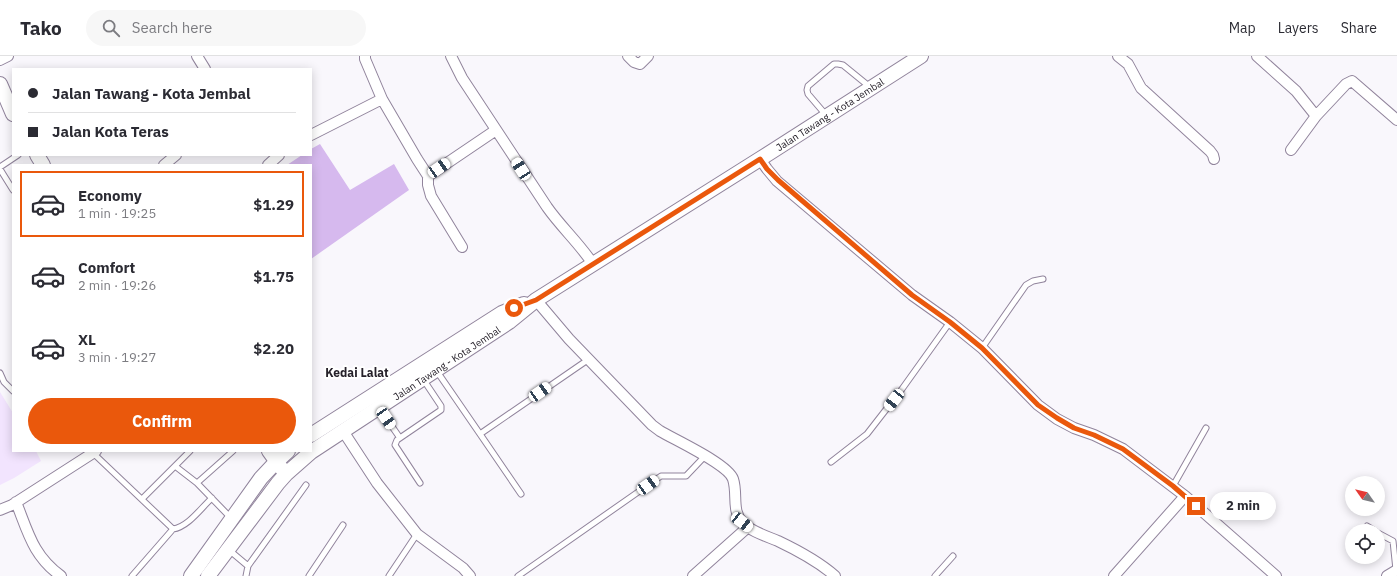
<!DOCTYPE html>
<html lang="en">
<head>
<meta charset="utf-8">
<style>
  :root { --surface:#fff; --page:#f7f7f7; --text:#2b2b33; --muted:#7c7c81; --line:#e1e1e2; --accent:#ea580c }
  body { margin:0; font-family:"IBM Plex Sans",sans-serif; background:var(--page); color:var(--text); height:100vh; display:flex; flex-direction:column; font-size:15px; white-space:nowrap }
  * { box-sizing:border-box; margin:0 }
  p { font-size:13px; color:var(--muted) }
  .icon { flex:none; width:22px; height:22px; fill:none; stroke:currentColor; stroke-width:2; stroke-linecap:round; stroke-linejoin:round }
  .map { position:relative; flex:1; overflow:hidden }
  .panel { position:absolute; left:12px; top:108px; width:300px; height:288px; display:flex; flex-direction:column; background:var(--surface); border-radius:0px; box-shadow:0 2px 10px #0003 }
  .panel>* { flex:none }
  .banner { position:absolute; left:12px; top:12px; width:300px; height:88px; border-radius:0px; box-shadow:0 2px 10px #0003; display:grid; align-content:center; height:88px; padding:0 16px; background:var(--surface) }
  .needle { width:26px; rotate:304deg }
  .tools { position:absolute; left:1345px; top:420px; display:grid; gap:8px }
  .tools a { display:grid; place-items:center; width:40px; height:40px; border-radius:50%; background:var(--surface); box-shadow:0 2px 10px #0003; font-size:20px }
  .end { position:absolute; width:18px; height:18px; margin:-9px; border:5px solid #ea580c; background:#fff; box-shadow:0 0 0 2px #fff }
  .from { border-radius:50% }
  .bubble { position:absolute; height:28px; border-radius:14px; background:var(--surface); box-shadow:0 2px 10px #0003; font-size:13px; font-weight:700; line-height:28px; text-align:center }
  .car { position:absolute; width:12px; height:24px; margin:-12px -6px; border-radius:5px; box-shadow:0 0 3px 1px #0007; background:linear-gradient(#fff 24%,#345 0 40%,#fff 0 76%,#345 0 86%,#fff 0) }
  .banner b { display:flex; align-items:center; gap:14px; height:38px; font-size:15px }
  .banner b+b { border-top:1px solid var(--line) }
  .banner i { width:10px; height:10px; background:var(--text) }
  ul { padding:7px 0 0; list-style:none }
  li { display:flex; align-items:center; gap:12px; height:66px; margin:0 8px 6px; padding:0 8px; border:2px solid transparent; border-radius:0px }
  li div { flex:1 }
  li b { display:block; font-size:15px }
  li em { font-style:normal; font-weight:700 }
  li.on { border-color:var(--accent) }
  li>.icon { width:36px; height:36px; stroke-width:1.5 }
  .action { display:flex; gap:8px; margin-top:auto; padding:8px 16px }
  .action a { flex:1; height:46px; border-radius:24px; background:var(--accent); color:#fff; font-size:16px; font-weight:700; line-height:46px; text-align:center }
  header { display:flex; align-items:center; gap:24px; box-sizing:border-box; height:56px; padding:0 20px; background:var(--surface); border-bottom:1px solid var(--line) }
  header strong { font-size:19px }
  nav { display:flex; gap:22px; margin-inline-start:auto; font-size:14px }
  .search { width:280px; height:36px; background:var(--page); display:flex; align-items:center; gap:10px; box-sizing:border-box; padding:0 14px; border-radius:22px; color:var(--muted); font-size:15px }
  .map>svg:first-child { display:block }
  .green { fill:#f2e4fe }
  .water { fill:#d6b9ee }
  .lines { fill:none; stroke-linecap:round; stroke-linejoin:round }
  .lane-casing { stroke:#91849c; stroke-width:7 }
  .street-casing { stroke:#91849c; stroke-width:12 }
  .secondary-casing { stroke:#91849c; stroke-width:16 }
  .lane { stroke:#fff; stroke-width:5 }
  .street { stroke:#fff; stroke-width:10 }
  .secondary { stroke:#fff; stroke-width:14 }
  .route { stroke:#ea580c; stroke-width:5 }
  .labels { text-anchor:middle; stroke-width:4; stroke-linejoin:round; paint-order:stroke }
  .street-label { font-size:10px; fill:#26212a; stroke:#fff }
  .quarter-label { font-size:12px; font-weight:bold; fill:#26212a; stroke:#fff }
</style>
</head>
<body>
<header>
<strong>Tako</strong>
<div class="search"><svg class="icon" aria-label="search" viewBox="0 0 24 24"><circle cx="10" cy="10" r="6"/><path d="M15 15l6 6"/></svg>Search here</div>
<nav><a>Map</a><a>Layers</a><a>Share</a></nav>
</header>
<div class="map">
<svg width="1397" height="520" viewBox="0 0 1397 520">
  <rect width="100%" height="100%" fill="#f9f7fc"/>
  <path class="green" d="M0,336L13,357V395H36L41,405L14,422L0,429Z"/>
  <path class="water" d="M320,88L350,134L394,108L409,134L311,203V109H287L302,99H311V93Z"/>
  <g class="lines">
    <defs>
      <path id="lane" d="M826,59L808,38L807,34L808,30L834,8H838L843,9L870,31
        M0,111L18,99
        M0,113L13,134
        M982,292L1026,229L1033,225L1043,223
        M436,314L480,378L589,303
        M0,317L4,326L13,335
        M379,352L400,382
        M480,378L521,438
        M93,397L173,473L132,520
        M831,406L867,378L902,333L950,266
        M175,410L197,427L233,395
        M197,427L231,462
        M420,427L395,389L397,384L441,354V350L423,323
        M1173,430L1206,372
        M142,443L190,395
        M1367,470L1375,475
        M173,473C188,471 201,452 212,442
        M1378,477L1393,485L1396,514
        M229,494L248,510
        M246,520L248,510L306,429
        M309,520L343,469
        M389,520L417,478
        M518,520L661,420H686L705,400
        M935,520L953,500"/>
      <path id="street" d="M197,0L205,13
        M365,0V3L382,43L417,103L428,120V129L431,140L462,191
        M451,0L462,22L547,151C561,171 579,187 593,208
        M628,0L634,6L640,8L648,0
        M1118,0L1128,8L1141,32L1210,95L1213,99L1214,103
        M1257,0L1296,35L1316,60L1291,94
        M0,4L8,0
        M1316,60L1346,28L1352,25L1397,64
        M311,79L382,43
        M760,103L767,113L777,125L912,239L950,266L982,292L1038,349L1057,363L1074,372L1094,379L1123,393L1185,440L1276,520
        M164,109L176,99
        M268,109L279,99
        M428,120L496,74
        M536,244L569,283L652,369L660,375C675,384 728,408 733,423C738,438 731,455 743,467C752,476 766,480 778,485C799,495 818,505 835,520
        M343,375L377,427L417,478L463,512L470,520
        M16,446C28,476 33,500 61,520
        M0,454L12,449L96,395
        M693,520L748,471
        M1114,520L1185,440
        M1387,520L1397,514"/>
      <g id="secondary">
        <path d="M0,28L13,58"/>
        <path d="M37,99L43,109"/>
        <path d="M311,379L502,257L524,248"/>
        <path d="M269,395L282,413"/>
        <path d="M191,520L261,422L276,406L288,395"/>
        <path id="s1" d="M208,520L278,427L286,418L311,396L509,266L536,244L760,103L921,0"/>
      </g>
    </defs>
    <use href="#lane" class="lane-casing"/>
    <use href="#street" class="street-casing"/>
    <use href="#secondary" class="secondary-casing"/>
    <use href="#lane" class="lane"/>
    <use href="#street" class="street"/>
    <use href="#secondary" class="secondary"/>
  </g>
  <g class="lines">
    <path class="route" d="M514,252L536,244L760,103L767,113L778,124L912,239L950,266L982,292L1038,349L1057,362L1074,372L1094,379L1123,393L1173,430L1196,450"/>
  </g>
  <g class="labels">
    <g class="street-label">
      <text dy="4" stroke="none"><textPath href="#s1" startOffset="781">Jalan Tawang - Kota Jembal</textPath></text>
      <text dy="4" stroke="none"><textPath href="#s1" startOffset="324">Jalan Tawang - Kota Jembal</textPath></text>
    </g>
    <g class="quarter-label">
      <text x="357" y="321">Kedai Lalat</text>
    </g>
  </g>
</svg>
<div class="tools">
<a><svg class="needle" viewBox="-14 -14 28 28"><path d="M0-13l5 13h-10z" fill="#e53935"/><path d="M0 13l5-13h-10z" fill="#7c7c81"/></svg></a>
<a><svg class="icon" aria-label="locate" viewBox="0 0 24 24"><circle cx="12" cy="12" r="6"/><path d="M12 2v4M12 18v4M2 12h4M18 12h4"/></svg></a>
</div>
<i class="end from" style="left:514px;top:252px"></i>
<i class="end" style="left:1196px;top:450px"></i>
<div class="bubble" style="left:1210px;top:436px;width:66px">2 min</div>
<i class="car" style="left:439px;top:112px;rotate:56deg"></i>
<i class="car" style="left:521px;top:113px;rotate:327deg"></i>
<i class="car" style="left:540px;top:336px;rotate:56deg"></i>
<i class="car" style="left:894px;top:344px;rotate:218deg"></i>
<i class="car" style="left:386px;top:362px;rotate:146deg"></i>
<i class="car" style="left:648px;top:429px;rotate:55deg"></i>
<i class="car" style="left:742px;top:466px;rotate:128deg"></i>
<div class="banner">
<b><i class="from"></i>Jalan Tawang - Kota Jembal</b>
<b><i></i>Jalan Kota Teras</b>
</div>
<section class="panel">
<ul>
<li class="on"><svg class="icon" aria-label="car" viewBox="0 0 24 24"><path d="M5 17H2v-5l4-1 3-4h7l3 4 3 1v5h-3M9 17h6M6 11h13"/><circle cx="7" cy="17" r="2"/><circle cx="17" cy="17" r="2"/></svg><div><b>Economy</b><p>1 min · 19:25</p></div><em>$1.29</em></li>
<li><svg class="icon" aria-label="car" viewBox="0 0 24 24"><path d="M5 17H2v-5l4-1 3-4h7l3 4 3 1v5h-3M9 17h6M6 11h13"/><circle cx="7" cy="17" r="2"/><circle cx="17" cy="17" r="2"/></svg><div><b>Comfort</b><p>2 min · 19:26</p></div><em>$1.75</em></li>
<li><svg class="icon" aria-label="car" viewBox="0 0 24 24"><path d="M5 17H2v-5l4-1 3-4h7l3 4 3 1v5h-3M9 17h6M6 11h13"/><circle cx="7" cy="17" r="2"/><circle cx="17" cy="17" r="2"/></svg><div><b>XL</b><p>3 min · 19:27</p></div><em>$2.20</em></li>
</ul>
<div class="action"><a>Confirm</a></div>
</section>
</div>
</body>
</html>
